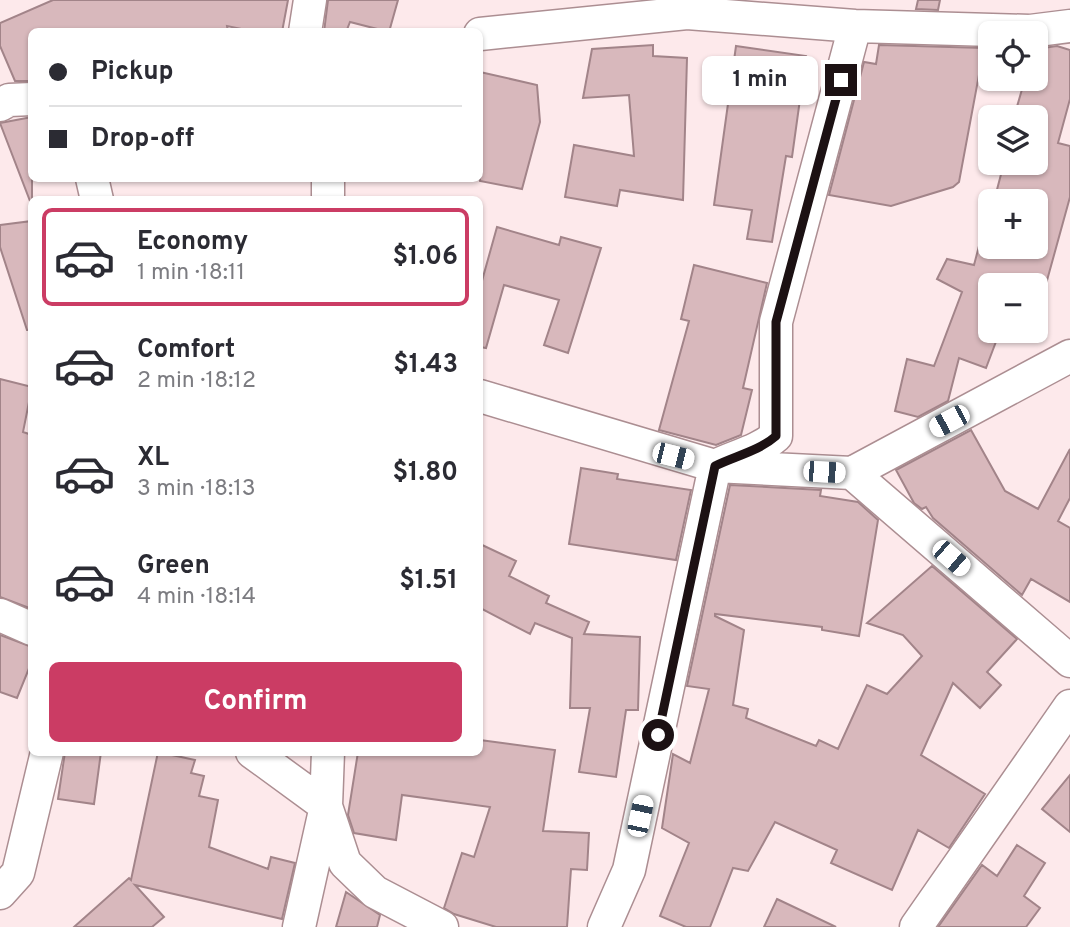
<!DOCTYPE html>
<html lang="en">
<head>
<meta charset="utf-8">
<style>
  :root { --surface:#fff; --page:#f7f7f7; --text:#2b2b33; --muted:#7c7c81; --line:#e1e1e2; --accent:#cb3c64 }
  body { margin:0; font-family:Overpass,sans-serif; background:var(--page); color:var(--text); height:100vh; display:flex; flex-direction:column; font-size:26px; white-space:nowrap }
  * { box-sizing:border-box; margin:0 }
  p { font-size:23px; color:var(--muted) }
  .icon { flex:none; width:38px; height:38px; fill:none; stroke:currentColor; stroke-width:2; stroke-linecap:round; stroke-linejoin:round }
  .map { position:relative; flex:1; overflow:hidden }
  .sheet { position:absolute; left:28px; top:196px; width:455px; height:560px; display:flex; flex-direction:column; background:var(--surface); border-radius:10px; box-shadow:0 2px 5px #0004 }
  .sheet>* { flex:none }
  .top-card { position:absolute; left:28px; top:28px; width:455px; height:154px; border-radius:10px; box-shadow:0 2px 5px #0004; display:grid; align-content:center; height:154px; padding:0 21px; background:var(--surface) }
  .buttons { position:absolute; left:978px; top:21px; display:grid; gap:14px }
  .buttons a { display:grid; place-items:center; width:70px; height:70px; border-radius:10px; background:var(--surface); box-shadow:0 2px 5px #0004; font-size:35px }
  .end { position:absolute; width:32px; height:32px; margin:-16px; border:9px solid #1c1113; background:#fff; box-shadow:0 0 0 4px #fff }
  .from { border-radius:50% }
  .bubble { position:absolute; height:49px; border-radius:10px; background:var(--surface); box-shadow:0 2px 5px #0004; font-size:23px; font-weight:700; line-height:49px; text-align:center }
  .car { position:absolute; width:21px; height:42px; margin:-21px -10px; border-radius:9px; box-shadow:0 0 5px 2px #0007; background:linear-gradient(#fff 24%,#345 0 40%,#fff 0 76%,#345 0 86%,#fff 0) }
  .top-card b { display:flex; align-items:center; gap:24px; height:66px; font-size:26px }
  .top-card b+b { border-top:2px solid var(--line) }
  .top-card i { width:18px; height:18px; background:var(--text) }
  ul { padding:12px 0 0; list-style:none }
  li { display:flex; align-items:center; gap:21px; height:98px; margin:0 14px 10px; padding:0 7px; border:4px solid transparent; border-radius:10px }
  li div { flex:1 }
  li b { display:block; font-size:26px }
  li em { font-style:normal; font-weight:700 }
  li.current { border-color:var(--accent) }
  li>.icon { width:63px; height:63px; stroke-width:1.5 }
  .cta { display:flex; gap:14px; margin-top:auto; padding:14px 21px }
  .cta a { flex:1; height:80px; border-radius:10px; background:var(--accent); color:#fff; font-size:28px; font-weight:700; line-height:80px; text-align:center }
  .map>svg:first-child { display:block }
  .building { fill:#d8b8bc; stroke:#a28489; stroke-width:2 }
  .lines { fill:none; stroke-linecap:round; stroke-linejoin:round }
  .street-casing { stroke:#ac8e92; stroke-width:35 }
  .street { stroke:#fff; stroke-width:32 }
  .route { stroke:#1c1113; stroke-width:9 }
</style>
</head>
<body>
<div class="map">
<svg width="1070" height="927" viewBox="0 0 1070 927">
  <rect width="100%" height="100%" fill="#fde9eb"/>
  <path class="building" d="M53,0H288L282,32H256L227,26L228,32H32V81H15L0,46V23Z
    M328,0H398L389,32L350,22L346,32H324Z
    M918,0H940L938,10L916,9Z
    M653,45V56L687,58L683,200L620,190L617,206L565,197L574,145L634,156L629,95L583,98L592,49Z
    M879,45L984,48L959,182L953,187L891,206L829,195L864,62L876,64Z
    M736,46L806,56L792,157L786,156L772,242L747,239L752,210L714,205Z
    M1057,46L1070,50V99L1058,143L1070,146V197L1043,295L1036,294V285H990V331H1000L986,368L959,358L948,401L918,417L895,411L907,359L934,366L962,292L937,279L947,259L974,265L979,246L1036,247V201H994L1004,163H1036V117H1014L1025,79H1036V49Z
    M480,72L537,85L540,122L522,189L480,181Z
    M32,117V201H30L0,123Z
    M32,221V330H27L0,247V225Z
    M497,227L559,245L561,237L601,248L568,353L544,345L559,300L504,285L486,348L480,347V288Z
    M694,265L767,283L743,388L752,390L741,435L716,445L659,430L689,321L681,319Z
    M0,379L32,387L23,432L32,435V609L0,597Z
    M971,430L1005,491L1038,509L1070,449V498L1058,521L1070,528V602L1031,579L1022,595L933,518L926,507L922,509L914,503L896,470Z
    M581,468L618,474L617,479L691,490L676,560L569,544Z
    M730,485L821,490L820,496L858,502L878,520L859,636L822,630V627L715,614V616L744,630L733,705L748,709L746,718L816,746L819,740L838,749L867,685L887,694L922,656L903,635L867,623L932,566L1017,639L987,672L1001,685L980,708L953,683L921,755L985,794L949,848L918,830L892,890L831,863L837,850L775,822L748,871L733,868L710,927H686L660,916L689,843L662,828L673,754L690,763L709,689L687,686Z
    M480,544L516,561L509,576L549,596L546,603L589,622L584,634L640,637L638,710H626L616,777L579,772L590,708H570L572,638L535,623L530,634L480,608Z
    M0,635L32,647V661L17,698L0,692Z
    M480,740L555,750L543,831L589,833L587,870L571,869L567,927H496L454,914L444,908L462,853L474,857L490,807L402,795L396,840L354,833L348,815L358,752H480Z
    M65,752H101L94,804L58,799Z
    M158,752L195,760L191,773L204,776L199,796L218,800L209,847L268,869L271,857L295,863L282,919L135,885L164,917L152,927H74L129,878L131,880Z
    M1070,775V832L1042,809Z
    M1017,845L1045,863L1024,896L1040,908L1026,927H938L982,865L997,876Z
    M346,892L380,915L377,927H336Z
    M777,899L836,927H764Z"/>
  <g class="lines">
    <defs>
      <path id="street" d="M305,32L310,0
        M480,34L687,13L855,26L1030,31L1070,26
        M0,105L9,100L32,99
        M92,178L97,200
        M328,200V178
        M480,396L715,466L852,473L1070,661
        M852,473L1070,356
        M0,615L32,629
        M252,752L326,806L345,863L375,892L442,927
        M0,893L18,873L47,752
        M299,927L326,806L328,752
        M604,927L629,870L715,466C735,456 759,451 776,436V322L855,26
        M916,927L1070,706"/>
    </defs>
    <use href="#street" class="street-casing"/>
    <use href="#street" class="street"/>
  </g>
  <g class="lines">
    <path class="route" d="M658,735L715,466C735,456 759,451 776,436V322L841,80"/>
  </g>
</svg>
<div class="buttons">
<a><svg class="icon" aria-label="locate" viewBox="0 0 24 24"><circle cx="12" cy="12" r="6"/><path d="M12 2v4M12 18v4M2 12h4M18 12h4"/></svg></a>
<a><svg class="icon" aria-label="layers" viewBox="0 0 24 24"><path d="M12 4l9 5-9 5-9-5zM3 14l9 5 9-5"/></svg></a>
<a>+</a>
<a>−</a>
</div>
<i class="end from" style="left:658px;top:735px"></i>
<i class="end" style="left:841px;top:80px"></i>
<div class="bubble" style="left:702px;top:56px;width:116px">1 min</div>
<i class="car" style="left:949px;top:421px;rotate:242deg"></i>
<i class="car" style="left:673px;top:456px;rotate:104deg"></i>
<i class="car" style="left:824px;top:472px;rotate:93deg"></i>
<i class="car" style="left:951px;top:558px;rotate:131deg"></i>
<i class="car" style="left:640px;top:816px;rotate:12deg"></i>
<div class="top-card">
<b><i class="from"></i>Pickup</b>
<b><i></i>Drop-off</b>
</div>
<section class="sheet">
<ul>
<li class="current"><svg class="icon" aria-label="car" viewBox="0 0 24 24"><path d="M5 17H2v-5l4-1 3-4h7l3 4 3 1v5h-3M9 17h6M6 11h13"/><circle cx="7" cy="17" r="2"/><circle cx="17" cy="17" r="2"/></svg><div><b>Economy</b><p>1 min · 18:11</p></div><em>$1.06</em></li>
<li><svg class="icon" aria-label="car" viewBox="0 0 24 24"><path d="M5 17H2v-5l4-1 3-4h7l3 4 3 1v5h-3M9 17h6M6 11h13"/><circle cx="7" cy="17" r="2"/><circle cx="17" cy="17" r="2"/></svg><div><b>Comfort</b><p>2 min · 18:12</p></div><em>$1.43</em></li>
<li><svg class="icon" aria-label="car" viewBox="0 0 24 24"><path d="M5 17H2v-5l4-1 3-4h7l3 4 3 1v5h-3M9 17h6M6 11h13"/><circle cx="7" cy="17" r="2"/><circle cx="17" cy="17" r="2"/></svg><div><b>XL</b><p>3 min · 18:13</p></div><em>$1.80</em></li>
<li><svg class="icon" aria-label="car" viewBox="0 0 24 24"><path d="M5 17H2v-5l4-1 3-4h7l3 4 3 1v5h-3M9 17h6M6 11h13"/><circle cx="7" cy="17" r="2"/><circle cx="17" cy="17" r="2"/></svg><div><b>Green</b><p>4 min · 18:14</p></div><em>$1.51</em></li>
</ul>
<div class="cta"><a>Confirm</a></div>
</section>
</div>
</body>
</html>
